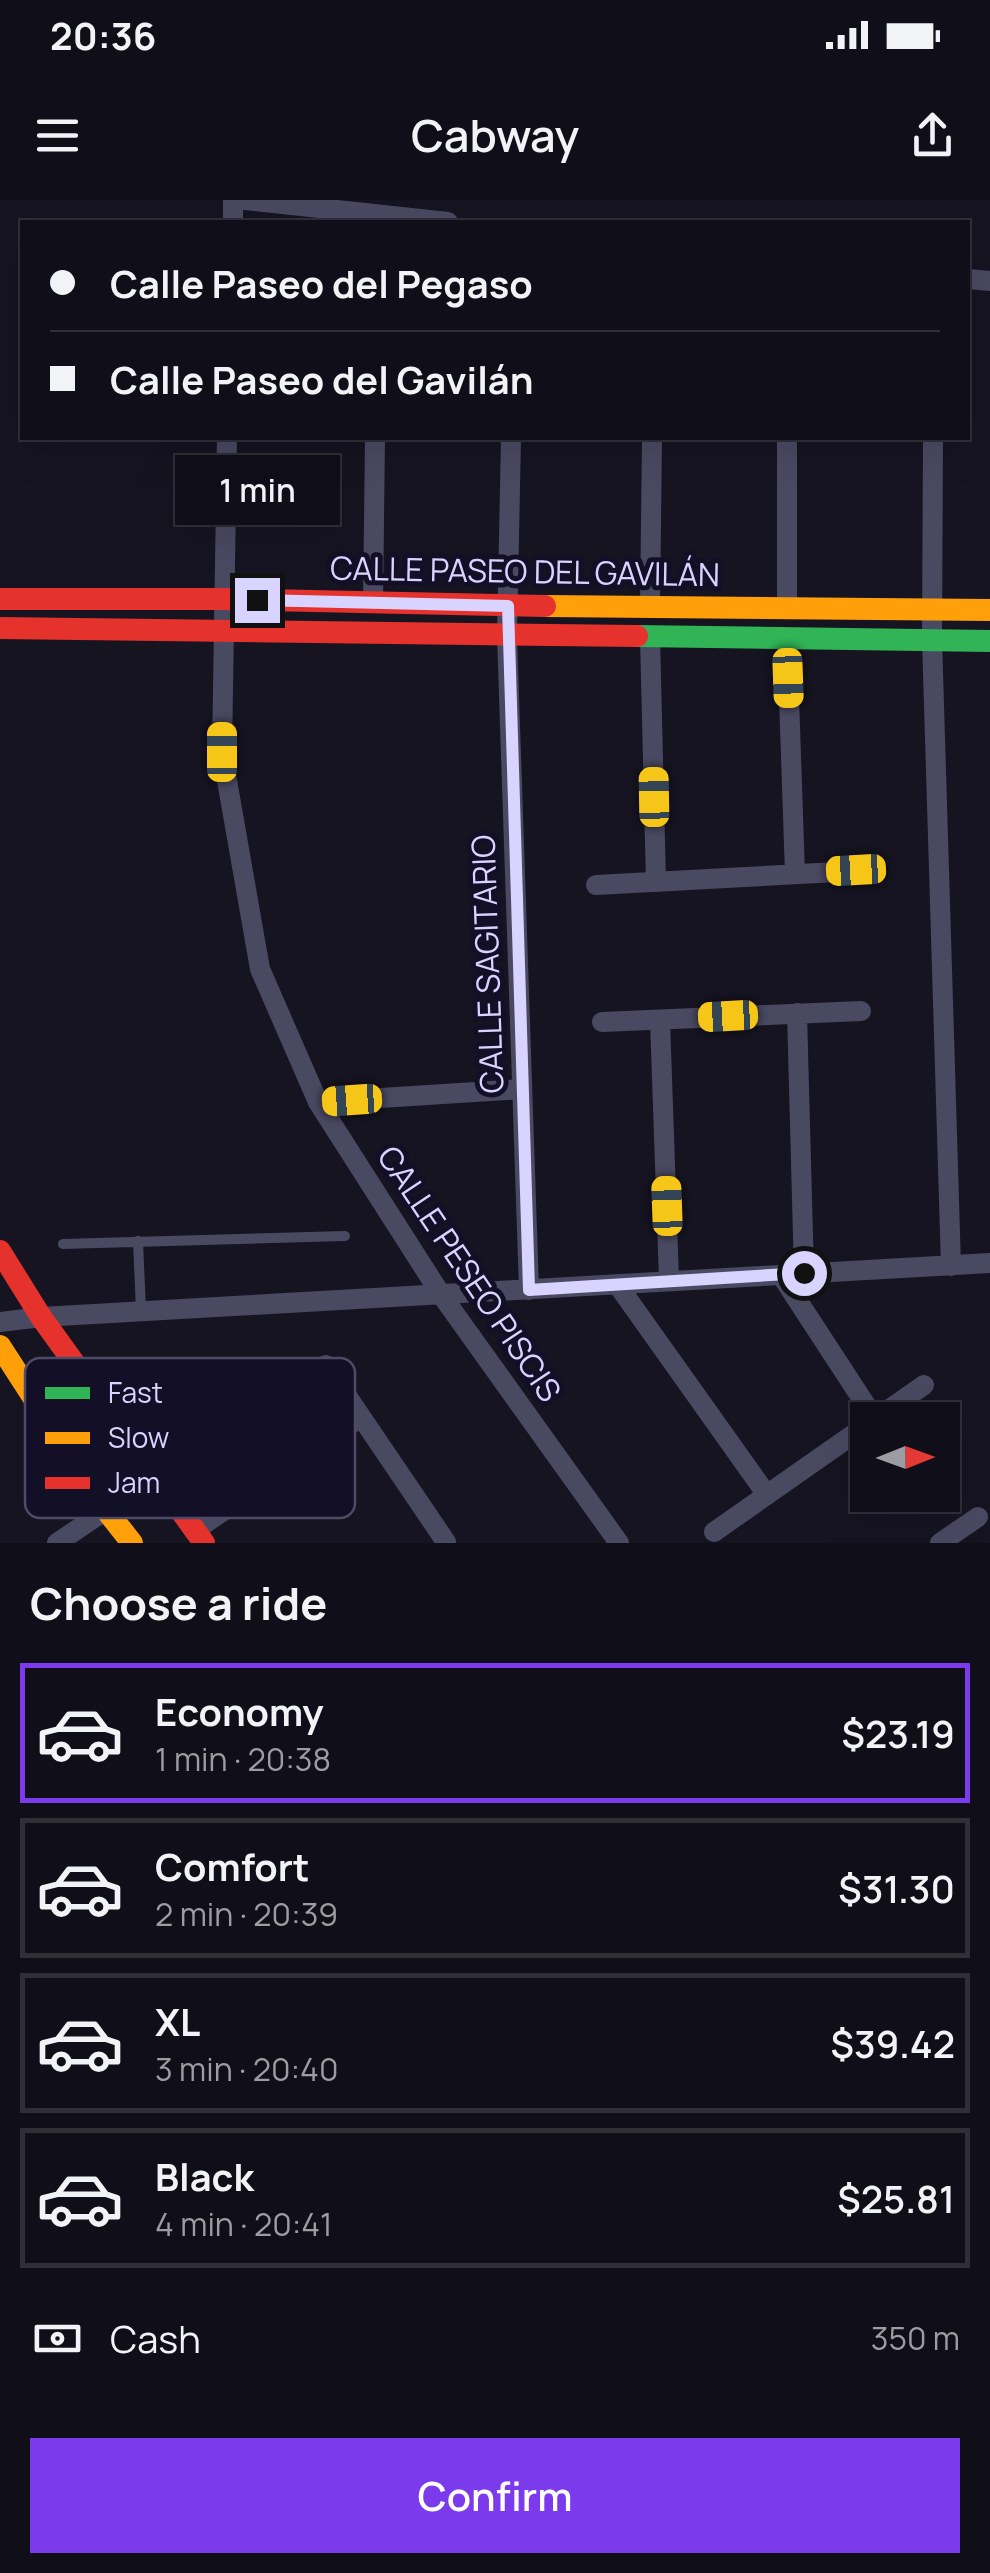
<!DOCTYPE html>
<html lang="en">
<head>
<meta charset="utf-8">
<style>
  :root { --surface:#100f19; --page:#191822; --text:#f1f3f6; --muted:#9c9ca2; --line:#302f38; --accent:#7c3aed }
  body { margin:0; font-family:Manrope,sans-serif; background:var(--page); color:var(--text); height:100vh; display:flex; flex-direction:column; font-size:38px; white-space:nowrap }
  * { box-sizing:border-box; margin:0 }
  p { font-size:32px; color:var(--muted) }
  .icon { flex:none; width:55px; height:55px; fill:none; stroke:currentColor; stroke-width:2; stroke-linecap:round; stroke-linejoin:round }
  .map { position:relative; height:1343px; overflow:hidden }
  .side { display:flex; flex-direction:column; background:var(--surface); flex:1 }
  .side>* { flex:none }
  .top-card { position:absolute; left:20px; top:20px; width:950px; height:220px; border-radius:0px; box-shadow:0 10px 40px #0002,0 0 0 2px var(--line); display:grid; align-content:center; height:220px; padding:0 30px; background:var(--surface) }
  .needle { width:65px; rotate:89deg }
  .tools { position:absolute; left:850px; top:1202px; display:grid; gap:20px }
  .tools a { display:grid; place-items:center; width:110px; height:110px; border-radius:0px; background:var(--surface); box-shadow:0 10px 40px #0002,0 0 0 2px var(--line); font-size:50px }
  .end { position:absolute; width:45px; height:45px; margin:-22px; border:12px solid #d9d4ff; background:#111; box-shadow:0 0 0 5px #111 }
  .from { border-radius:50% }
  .bubble { position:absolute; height:70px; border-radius:0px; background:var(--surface); box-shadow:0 10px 40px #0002,0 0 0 2px var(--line); font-size:32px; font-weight:600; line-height:70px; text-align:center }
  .car { position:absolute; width:30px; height:60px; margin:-30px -15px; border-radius:12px; box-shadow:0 0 8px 2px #0007; background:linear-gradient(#f5c518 24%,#345 0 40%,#f5c518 0 76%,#345 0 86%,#f5c518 0) }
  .top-card b { display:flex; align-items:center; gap:35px; height:95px; font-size:38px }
  .top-card b+b { border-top:2px solid var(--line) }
  .top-card i { width:25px; height:25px; background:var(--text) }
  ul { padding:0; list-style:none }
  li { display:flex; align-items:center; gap:30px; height:140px; margin:0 20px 15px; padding:0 10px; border:5px solid var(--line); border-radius:0px }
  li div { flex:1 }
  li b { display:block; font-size:38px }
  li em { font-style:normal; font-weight:600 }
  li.selected { border-color:var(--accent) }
  li>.icon { width:90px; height:90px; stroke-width:1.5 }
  h2 { padding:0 30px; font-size:45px; line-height:120px }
  .pay { display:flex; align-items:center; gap:25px; height:110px; padding:0 30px; font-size:38px }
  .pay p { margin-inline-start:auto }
  .cta { display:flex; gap:20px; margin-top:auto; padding:20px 30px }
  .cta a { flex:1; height:115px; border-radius:0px; background:var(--accent); color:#fff; font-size:40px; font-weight:600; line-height:115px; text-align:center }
  .status { display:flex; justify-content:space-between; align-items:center; height:70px; padding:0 50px; background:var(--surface); direction:ltr }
  .status svg { height:28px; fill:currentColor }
  header { display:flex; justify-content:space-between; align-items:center; height:130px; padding:0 30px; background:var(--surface); font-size:45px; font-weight:600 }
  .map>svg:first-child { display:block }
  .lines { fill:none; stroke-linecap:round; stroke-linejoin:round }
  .lane { stroke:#4a4962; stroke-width:10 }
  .street { stroke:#4a4962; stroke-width:20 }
  .fast { stroke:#30b455; stroke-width:22 }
  .slow { stroke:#ff9f0a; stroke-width:22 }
  .jam { stroke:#e5322d; stroke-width:22 }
  .route { stroke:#d9d4ff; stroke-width:12 }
  .labels { text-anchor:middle; stroke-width:10; stroke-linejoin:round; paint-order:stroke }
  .street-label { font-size:32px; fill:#d9d4ff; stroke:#130f26 }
  .key { fill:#130f26; stroke:#4e4a67; stroke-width:2.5 }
  .key-label { font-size:28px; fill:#d9d4ff }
</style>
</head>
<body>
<div class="status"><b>20:36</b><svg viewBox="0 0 49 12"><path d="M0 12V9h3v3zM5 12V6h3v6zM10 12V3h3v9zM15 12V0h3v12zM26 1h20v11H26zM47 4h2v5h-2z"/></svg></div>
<header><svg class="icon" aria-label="menu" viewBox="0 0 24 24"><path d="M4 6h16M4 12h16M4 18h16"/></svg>Cabway<svg class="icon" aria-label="share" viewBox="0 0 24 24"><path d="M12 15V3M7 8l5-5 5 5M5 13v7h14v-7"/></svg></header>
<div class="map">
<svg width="990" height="1343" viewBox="0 0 990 1343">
  <rect width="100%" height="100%" fill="#161421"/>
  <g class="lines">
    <path class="lane" d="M138,1041L141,1111
      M63,1044L345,1036"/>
    <path class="street" d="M245,0L448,22
      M233,22V0
      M968,79L990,81
      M227,238L222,552L260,769L318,902L440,1093L619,1343
      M511,238L507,436L529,1090
      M933,238L932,439L951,1066
      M373,403L375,238
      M650,407L652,238
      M787,408V238
      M650,437L656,682
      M787,438L795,674
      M596,685L855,671
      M797,813L804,1073
      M660,820L669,1080
      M602,822L861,811
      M318,902L522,889
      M781,1075L875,1219
      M617,1084L767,1295
      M0,1122L41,1117C357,1098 674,1082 990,1063
      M326,1165L446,1342
      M874,1220L924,1185
      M194,1331L361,1217
      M714,1332L868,1224
      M57,1343L106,1310
      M940,1343L978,1317"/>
    <path class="fast" d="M637,436L990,441"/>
    <path class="slow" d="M545,406L990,410
      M0,1146L106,1310L132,1343"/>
    <path class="jam" d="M0,399H223L545,406
      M0,428L637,436
      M0,1051L41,1117L204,1343"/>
  </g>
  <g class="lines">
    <path class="route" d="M257,400L508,406L529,1090L804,1073"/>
  </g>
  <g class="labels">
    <g class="street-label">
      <text transform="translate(525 372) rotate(1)" y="11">CALLE PASEO DEL GAVILÁN</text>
      <text transform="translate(488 764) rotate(-92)" y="11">CALLE SAGITARIO</text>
      <text transform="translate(469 1074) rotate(56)" y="11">CALLE PESEO PISCIS</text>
    </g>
  </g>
  <rect x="25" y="1158" width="330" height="160" rx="15" class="key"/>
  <rect x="45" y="1187" width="45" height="12" fill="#30b455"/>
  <rect x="45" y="1232" width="45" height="12" fill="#ff9f0a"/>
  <rect x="45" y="1277" width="45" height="12" fill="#e5322d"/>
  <g class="key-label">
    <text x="108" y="1203">Fast</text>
    <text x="108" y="1248">Slow</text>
    <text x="108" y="1293">Jam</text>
  </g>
</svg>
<div class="tools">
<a><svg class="needle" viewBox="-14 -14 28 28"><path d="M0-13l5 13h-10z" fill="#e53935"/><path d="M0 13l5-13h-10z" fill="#9c9ca2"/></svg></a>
</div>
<i class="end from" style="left:804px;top:1073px"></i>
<i class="end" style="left:257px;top:400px"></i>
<div class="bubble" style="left:175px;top:255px;width:165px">1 min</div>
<i class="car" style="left:788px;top:478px;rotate:178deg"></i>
<i class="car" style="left:222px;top:552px;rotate:0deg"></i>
<i class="car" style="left:654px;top:597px;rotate:359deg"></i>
<i class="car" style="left:856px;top:670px;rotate:267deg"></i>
<i class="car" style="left:728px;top:816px;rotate:267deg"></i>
<i class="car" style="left:352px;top:900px;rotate:266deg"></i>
<i class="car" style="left:667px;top:1006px;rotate:358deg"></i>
<div class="top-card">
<b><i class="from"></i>Calle Paseo del Pegaso</b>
<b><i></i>Calle Paseo del Gavilán</b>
</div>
</div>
<section class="side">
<h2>Choose a ride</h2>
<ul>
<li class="selected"><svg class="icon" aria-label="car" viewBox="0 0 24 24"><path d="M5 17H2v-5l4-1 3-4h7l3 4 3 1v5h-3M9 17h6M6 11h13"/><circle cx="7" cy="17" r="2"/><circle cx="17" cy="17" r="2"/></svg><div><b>Economy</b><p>1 min · 20:38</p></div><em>$23.19</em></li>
<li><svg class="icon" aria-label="car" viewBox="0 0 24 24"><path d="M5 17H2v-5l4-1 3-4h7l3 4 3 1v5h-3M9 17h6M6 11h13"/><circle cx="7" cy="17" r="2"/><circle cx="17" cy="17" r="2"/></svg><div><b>Comfort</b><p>2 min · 20:39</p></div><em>$31.30</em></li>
<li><svg class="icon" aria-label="car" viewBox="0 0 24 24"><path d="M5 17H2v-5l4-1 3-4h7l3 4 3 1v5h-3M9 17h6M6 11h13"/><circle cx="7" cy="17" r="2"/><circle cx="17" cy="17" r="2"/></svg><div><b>XL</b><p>3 min · 20:40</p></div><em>$39.42</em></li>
<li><svg class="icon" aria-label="car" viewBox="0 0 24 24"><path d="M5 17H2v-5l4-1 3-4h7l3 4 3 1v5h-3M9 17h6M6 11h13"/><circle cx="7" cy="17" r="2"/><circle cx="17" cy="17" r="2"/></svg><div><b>Black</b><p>4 min · 20:41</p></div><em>$25.81</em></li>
</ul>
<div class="pay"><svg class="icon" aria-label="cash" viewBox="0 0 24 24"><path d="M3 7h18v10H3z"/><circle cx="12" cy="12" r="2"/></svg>Cash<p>350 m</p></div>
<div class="cta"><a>Confirm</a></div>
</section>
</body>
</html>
